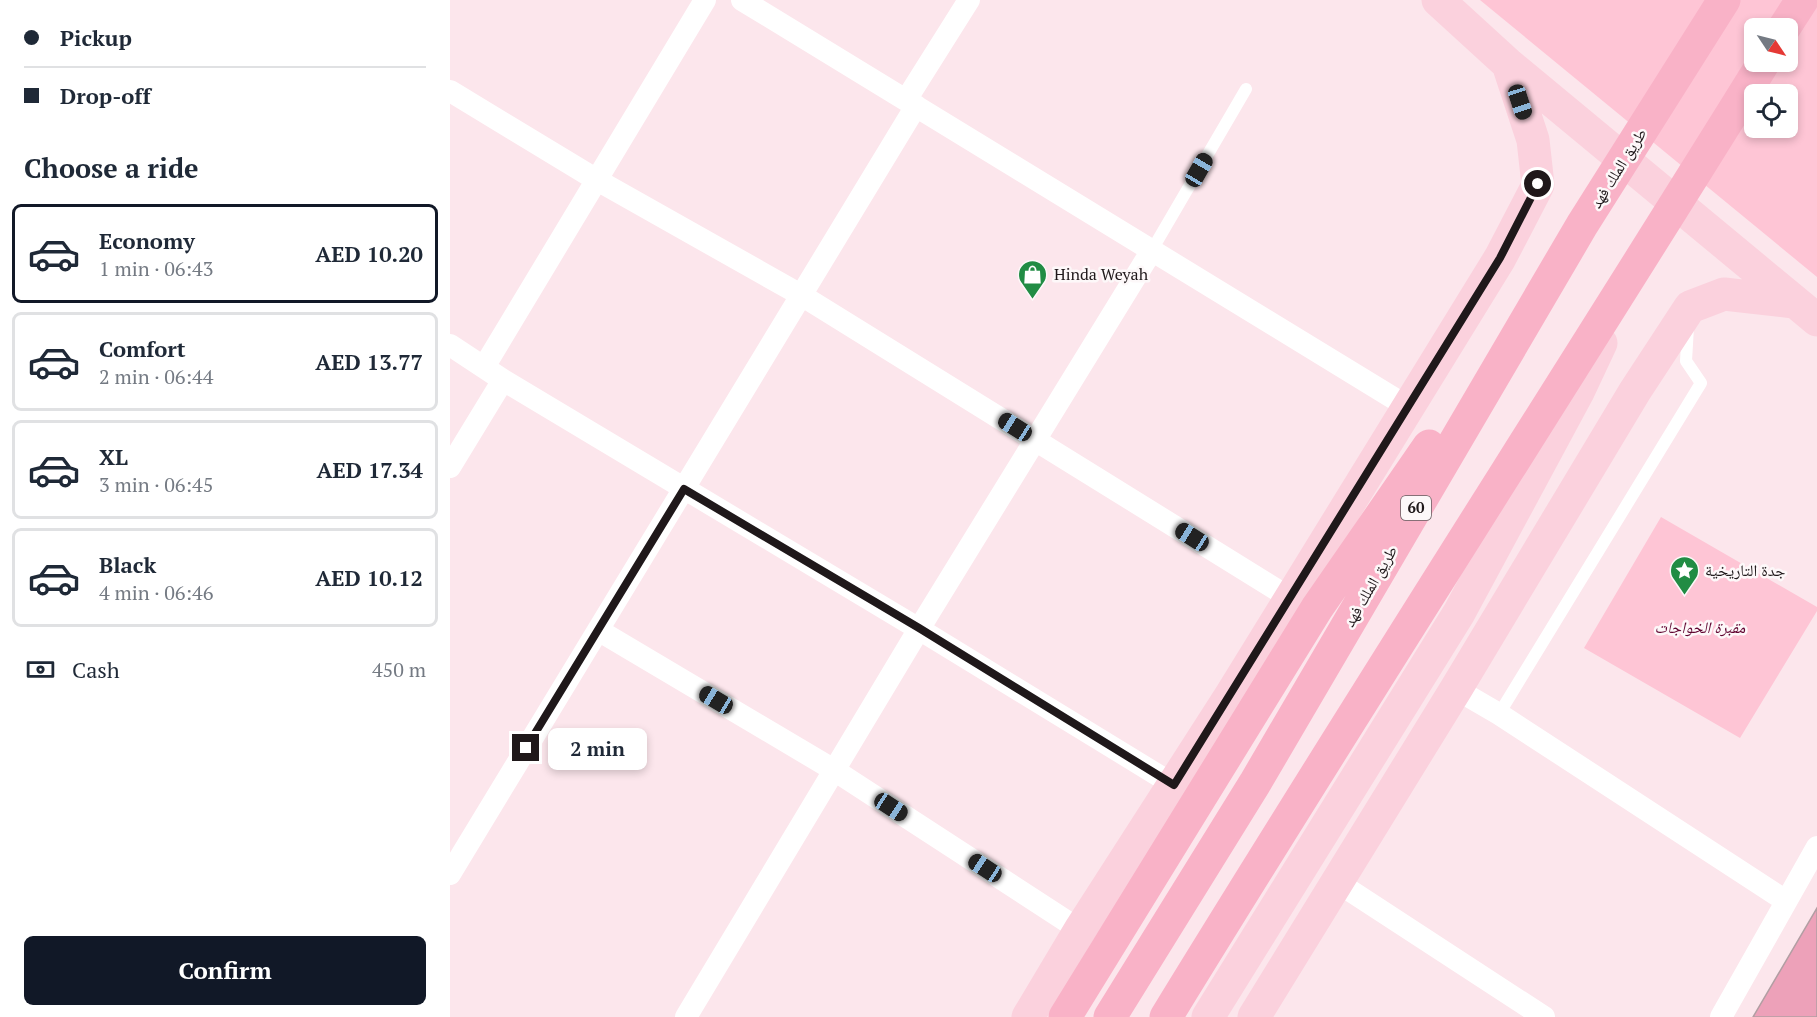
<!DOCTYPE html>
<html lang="en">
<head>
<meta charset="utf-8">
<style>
  :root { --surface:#fff; --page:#f6f6f7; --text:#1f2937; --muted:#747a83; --line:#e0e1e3; --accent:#111827 }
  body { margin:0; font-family:"PT Serif","Noto Naskh Arabic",serif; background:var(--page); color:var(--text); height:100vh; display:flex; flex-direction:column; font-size:22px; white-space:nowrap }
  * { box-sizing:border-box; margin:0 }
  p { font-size:20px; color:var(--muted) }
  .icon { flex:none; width:33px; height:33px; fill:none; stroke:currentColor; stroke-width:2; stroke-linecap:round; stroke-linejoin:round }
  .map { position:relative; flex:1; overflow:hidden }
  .sheet { display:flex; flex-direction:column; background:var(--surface); width:450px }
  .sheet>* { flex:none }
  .top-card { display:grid; align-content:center; height:132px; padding:0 24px; background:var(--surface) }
  .needle { width:39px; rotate:125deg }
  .buttons { position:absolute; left:1294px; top:18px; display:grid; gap:12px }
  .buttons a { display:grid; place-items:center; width:54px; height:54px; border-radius:9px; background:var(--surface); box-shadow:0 3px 9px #0003; font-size:30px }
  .end { position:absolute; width:27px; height:27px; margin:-14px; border:8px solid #1f181a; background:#fff; box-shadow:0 0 0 3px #fff }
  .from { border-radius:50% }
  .bubble { position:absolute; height:42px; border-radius:9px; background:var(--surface); box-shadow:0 3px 9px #0003; font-size:20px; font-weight:700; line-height:42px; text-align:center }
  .car { position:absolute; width:18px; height:36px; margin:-18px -9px; border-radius:8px; box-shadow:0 0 4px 2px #0007; background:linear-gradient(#222 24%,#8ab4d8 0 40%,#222 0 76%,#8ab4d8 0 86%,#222 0) }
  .top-card b { display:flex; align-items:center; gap:21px; height:57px; font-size:22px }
  .top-card b+b { border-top:2px solid var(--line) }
  .top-card i { width:15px; height:15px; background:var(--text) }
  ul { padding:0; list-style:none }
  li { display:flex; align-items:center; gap:18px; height:99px; margin:0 12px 9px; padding:0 12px; border:3px solid var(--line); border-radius:9px }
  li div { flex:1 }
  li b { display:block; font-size:22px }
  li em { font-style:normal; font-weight:700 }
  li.on { border-color:var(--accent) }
  li>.icon { width:54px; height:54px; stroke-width:1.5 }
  h2 { padding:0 24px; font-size:27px; line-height:72px }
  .pay { display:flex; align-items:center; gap:15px; height:66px; padding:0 24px; font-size:22px }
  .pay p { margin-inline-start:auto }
  .cta { display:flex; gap:12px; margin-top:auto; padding:12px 24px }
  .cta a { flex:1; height:69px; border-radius:9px; background:var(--accent); color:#fff; font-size:24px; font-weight:700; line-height:69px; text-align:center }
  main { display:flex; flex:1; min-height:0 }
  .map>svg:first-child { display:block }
  .green { fill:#fec5d5; fill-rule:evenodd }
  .building { fill:#eda1b9; stroke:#b29ea3; stroke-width:1.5 }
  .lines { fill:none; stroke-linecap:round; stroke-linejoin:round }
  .lane { stroke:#fff; stroke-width:12 }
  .street { stroke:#fff; stroke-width:22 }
  .primary { stroke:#fbd1dd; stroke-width:33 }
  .highway { stroke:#f9b2c7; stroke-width:33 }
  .route { stroke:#1f181a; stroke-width:8 }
  .labels { text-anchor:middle; stroke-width:5; stroke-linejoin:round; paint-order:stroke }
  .shield { fill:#fdf8f9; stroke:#625b5d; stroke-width:1.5 }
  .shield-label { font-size:15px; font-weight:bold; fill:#1f181a }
  .street-label { font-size:16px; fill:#1f181a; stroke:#fdf8f9 }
  .poi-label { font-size:16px; fill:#1f181a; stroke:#fdf8f9; text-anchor:start }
  .park-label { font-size:16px; font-style:italic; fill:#600531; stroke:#fdf8f9 }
</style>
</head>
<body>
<main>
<section class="sheet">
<div class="top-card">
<b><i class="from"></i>Pickup</b>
<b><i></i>Drop-off</b>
</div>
<h2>Choose a ride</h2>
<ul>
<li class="on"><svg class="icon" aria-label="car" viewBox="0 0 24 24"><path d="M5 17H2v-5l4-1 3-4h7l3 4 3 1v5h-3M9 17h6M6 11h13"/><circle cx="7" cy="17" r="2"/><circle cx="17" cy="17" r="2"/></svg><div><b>Economy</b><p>1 min · 06:43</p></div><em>AED 10.20</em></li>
<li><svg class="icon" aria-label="car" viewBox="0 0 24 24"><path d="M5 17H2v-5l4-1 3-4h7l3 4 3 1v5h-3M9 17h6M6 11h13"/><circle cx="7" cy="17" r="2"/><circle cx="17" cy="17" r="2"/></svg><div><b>Comfort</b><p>2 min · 06:44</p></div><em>AED 13.77</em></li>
<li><svg class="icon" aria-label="car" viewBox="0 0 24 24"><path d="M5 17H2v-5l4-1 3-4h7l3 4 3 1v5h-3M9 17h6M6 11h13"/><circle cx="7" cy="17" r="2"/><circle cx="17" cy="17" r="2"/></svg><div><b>XL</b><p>3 min · 06:45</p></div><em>AED 17.34</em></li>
<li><svg class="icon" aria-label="car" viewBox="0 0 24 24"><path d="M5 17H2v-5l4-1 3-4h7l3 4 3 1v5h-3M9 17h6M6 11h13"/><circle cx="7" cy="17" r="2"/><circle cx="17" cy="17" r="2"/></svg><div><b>Black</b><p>4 min · 06:46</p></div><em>AED 10.12</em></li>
</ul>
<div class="pay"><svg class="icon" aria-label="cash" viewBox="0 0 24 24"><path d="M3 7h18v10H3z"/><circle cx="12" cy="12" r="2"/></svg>Cash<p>450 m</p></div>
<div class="cta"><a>Confirm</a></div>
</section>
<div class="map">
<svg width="1367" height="1017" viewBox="0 0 1367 1017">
  <rect width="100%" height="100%" fill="#fce6ec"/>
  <path class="green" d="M1030,0H1367V277ZM1305,28H1338V62H1305ZM1305,94H1338V128H1305Z
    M1211,517L1367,607V611L1290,738L1134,648Z"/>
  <path class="building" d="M1367,908V1017H1303Z"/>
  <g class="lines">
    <path class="lane" d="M702,250L796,89
      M1049,714L1251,383L1236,361L1238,327"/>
    <path class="street" d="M292,0L958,407
      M0,91L147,180L351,295L840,598
      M456,100L519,0
      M0,345L53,380L469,629L724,785
      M34,367L255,0
      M0,467L53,380
      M148,630L384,770L630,930
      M1006,689L1049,714L1336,901
      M0,874L466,106
      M887,882L1094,1017
      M236,1017L469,629L702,250
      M1271,1017L1367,847"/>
    <path class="primary" d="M988,0L1058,64L1367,320
      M578,1017L630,930L781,695L1050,258L1088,185L1083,140L1058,64
      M758,1017L1009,613L1128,392L1151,343
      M804,1017L1006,689L1185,391L1240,307L1274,294L1344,302"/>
    <path class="highway" d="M1334,28L1352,0
      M615,1017L867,608L979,446
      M660,1017L805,783L1132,225L1274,0
      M716,1017C912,697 1116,381 1314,62"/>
  </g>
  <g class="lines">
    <path class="route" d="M76,748L234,489L469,628L724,785L1050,258L1088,184"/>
  </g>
  <defs>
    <symbol id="shop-pin" viewBox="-11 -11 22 30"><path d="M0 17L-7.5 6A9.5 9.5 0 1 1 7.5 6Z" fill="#218c44" stroke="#fdf8f9"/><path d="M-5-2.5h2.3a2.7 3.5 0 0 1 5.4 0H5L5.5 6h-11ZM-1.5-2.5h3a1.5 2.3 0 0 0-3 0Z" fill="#fff"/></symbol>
    <symbol id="sight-pin" viewBox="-11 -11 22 30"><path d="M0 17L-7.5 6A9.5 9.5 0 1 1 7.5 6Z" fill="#218c44" stroke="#fdf8f9"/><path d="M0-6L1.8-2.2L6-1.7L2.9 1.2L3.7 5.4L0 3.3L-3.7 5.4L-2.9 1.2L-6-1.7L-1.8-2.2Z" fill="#fff"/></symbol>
  </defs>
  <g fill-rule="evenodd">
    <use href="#shop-pin" x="566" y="258" width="33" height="45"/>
    <use href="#sight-pin" x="1218" y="554" width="33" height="45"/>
  </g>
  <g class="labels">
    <rect class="shield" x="951" y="496" width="30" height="24" rx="4.5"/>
    <g class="shield-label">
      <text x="966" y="513">60</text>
    </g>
    <g class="street-label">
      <text transform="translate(1168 168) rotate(-58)" y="6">طريق الملك فهد</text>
      <text transform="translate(920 586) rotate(-60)" y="6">طريق الملك فهد</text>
    </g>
    <g class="poi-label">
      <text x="604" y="280">Hinda Weyah</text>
      <text x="1255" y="576">جدة التاريخية</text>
    </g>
    <g class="park-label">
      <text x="1250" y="633">مقبرة الخواجات</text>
    </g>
  </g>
</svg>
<div class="buttons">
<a><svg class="needle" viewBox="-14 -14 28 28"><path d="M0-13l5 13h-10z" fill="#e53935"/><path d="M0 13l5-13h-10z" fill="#747a83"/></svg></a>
<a><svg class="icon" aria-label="locate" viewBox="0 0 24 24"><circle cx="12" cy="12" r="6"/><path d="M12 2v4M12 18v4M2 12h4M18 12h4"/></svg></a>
</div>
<i class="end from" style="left:1088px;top:184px"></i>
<i class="end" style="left:76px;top:748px"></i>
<div class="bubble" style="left:98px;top:728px;width:99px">2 min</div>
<i class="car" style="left:1070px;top:102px;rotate:162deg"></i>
<i class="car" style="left:749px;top:170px;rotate:30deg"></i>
<i class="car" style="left:565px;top:427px;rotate:302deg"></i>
<i class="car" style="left:742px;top:537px;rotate:302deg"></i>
<i class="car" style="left:266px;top:700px;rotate:301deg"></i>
<i class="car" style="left:441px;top:807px;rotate:123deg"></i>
<i class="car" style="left:535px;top:868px;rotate:303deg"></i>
</div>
</main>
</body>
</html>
